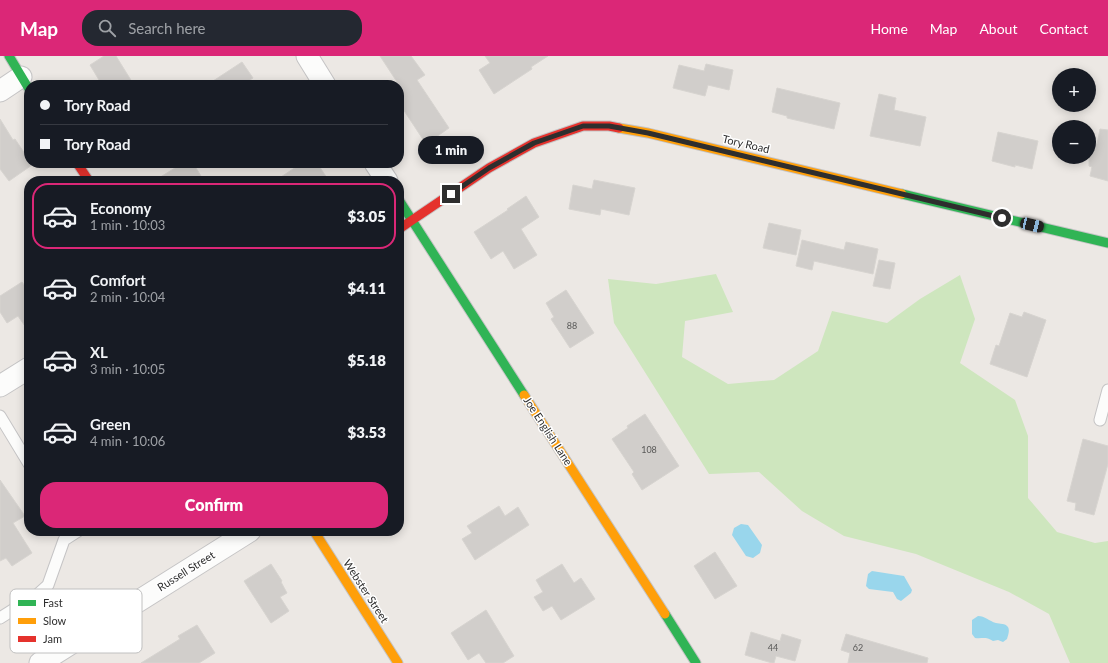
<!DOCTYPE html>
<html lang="en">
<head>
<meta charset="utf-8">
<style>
  :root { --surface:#171b24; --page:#242831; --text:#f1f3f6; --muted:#9ea1a6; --line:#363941; --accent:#db2777 }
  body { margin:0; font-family:Lato,sans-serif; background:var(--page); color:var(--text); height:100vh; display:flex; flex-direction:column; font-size:15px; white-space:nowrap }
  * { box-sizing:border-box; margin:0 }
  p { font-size:13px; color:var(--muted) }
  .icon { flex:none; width:22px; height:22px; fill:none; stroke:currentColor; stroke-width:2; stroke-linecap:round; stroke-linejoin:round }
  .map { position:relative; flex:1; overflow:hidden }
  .sheet { position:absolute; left:24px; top:120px; width:380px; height:360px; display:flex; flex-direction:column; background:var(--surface); border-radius:16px; box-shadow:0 2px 10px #0003 }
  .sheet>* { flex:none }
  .top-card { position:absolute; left:24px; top:24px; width:380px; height:88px; border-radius:16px; box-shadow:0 2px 10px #0003; display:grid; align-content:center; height:88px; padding:0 16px; background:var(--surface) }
  .buttons { position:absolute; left:1052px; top:12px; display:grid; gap:8px }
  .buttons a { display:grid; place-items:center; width:44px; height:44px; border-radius:50%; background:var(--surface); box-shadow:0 2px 10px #0003; font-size:20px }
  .end { position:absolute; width:18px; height:18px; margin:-9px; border:5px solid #2e2e2e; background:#fff; box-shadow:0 0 0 2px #fff }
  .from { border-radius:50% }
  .bubble { position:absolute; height:28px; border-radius:14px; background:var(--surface); box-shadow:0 2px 10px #0003; font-size:13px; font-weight:800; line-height:28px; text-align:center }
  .car { position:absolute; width:12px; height:24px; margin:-12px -6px; border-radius:5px; box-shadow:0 0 3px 1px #0007; background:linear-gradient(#222 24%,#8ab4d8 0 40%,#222 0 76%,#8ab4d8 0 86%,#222 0) }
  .top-card b { display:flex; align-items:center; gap:14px; height:38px; font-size:15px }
  .top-card b+b { border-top:1px solid var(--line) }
  .top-card i { width:10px; height:10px; background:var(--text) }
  ul { padding:7px 0 0; list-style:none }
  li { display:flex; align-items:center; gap:12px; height:66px; margin:0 8px 6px; padding:0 8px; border:2px solid transparent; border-radius:16px }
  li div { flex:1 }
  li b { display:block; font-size:15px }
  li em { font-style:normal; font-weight:800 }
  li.current { border-color:var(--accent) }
  li>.icon { width:36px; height:36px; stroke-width:1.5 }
  .cta { display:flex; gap:8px; margin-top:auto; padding:8px 16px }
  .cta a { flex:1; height:46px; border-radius:16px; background:var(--accent); color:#fff; font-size:16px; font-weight:800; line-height:46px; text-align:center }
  header { display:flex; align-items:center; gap:24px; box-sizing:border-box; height:56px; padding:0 20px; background:var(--accent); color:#fff }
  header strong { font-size:19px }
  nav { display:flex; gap:22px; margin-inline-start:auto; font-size:14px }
  .search { width:280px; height:36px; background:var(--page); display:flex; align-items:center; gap:10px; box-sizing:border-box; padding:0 14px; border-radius:16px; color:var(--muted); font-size:15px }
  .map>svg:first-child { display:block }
  .green { fill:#cee6be }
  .water { fill:#99d6ec }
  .building { fill:#d1cecb; stroke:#d7d4d0 }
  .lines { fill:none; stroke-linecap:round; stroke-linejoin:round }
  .lane-casing { stroke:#c5c4c5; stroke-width:13 }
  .street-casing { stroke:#c5c4c5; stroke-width:23 }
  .fast-casing { stroke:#c5c4c5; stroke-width:11 }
  .slow-casing { stroke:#c5c4c5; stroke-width:11 }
  .jam-casing { stroke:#c5c4c5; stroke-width:11 }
  .lane { stroke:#fcfcfb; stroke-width:11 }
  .street { stroke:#fcfcfb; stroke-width:21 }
  .fast { stroke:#30b455; stroke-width:9 }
  .slow { stroke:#ff9f0a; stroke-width:9 }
  .jam { stroke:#e5322d; stroke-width:9 }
  .route { stroke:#2e2e2e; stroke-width:5 }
  .labels { text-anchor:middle; stroke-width:3; stroke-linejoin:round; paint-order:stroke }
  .number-label { font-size:9px; fill:#585857 }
  .street-label { font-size:11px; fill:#2e2e2e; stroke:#fff }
  .key { fill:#fff; stroke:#c0c0c0; stroke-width:1 }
  .key-label { font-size:11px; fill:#2e2e2e }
</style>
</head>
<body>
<header>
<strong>Map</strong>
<div class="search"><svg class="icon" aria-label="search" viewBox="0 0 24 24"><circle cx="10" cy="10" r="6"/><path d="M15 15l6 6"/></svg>Search here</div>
<nav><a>Home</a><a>Map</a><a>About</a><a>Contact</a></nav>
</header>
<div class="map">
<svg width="1108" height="607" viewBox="0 0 1108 607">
  <rect width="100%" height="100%" fill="#ece8e4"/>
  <path class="green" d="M716,218L733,256L685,265L682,301L728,328L774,324L818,295L832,255L887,267L920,243L960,219L975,263L960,307L1015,344L1028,380V442L1057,476L1095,487L1108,485V607H1070L1049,558L1009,536L916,498L844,480L802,455L759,416L709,418L614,267L608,223L656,228Z"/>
  <path class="water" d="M741,468L748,469L762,489L760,497L753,502L746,500L732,479L734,472Z
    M872,515L904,520L912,534L911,537L901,545L897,543L893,536L869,533L866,530L868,518Z
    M978,560C985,560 989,565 996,567C1000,568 1005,567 1008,571C1010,575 1008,579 1007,583L1003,586L998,584L993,585C985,580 983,583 975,582L972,578V564Z"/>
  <path class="building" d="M104,0H116L134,29H102L90,9Z
    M380,0H411L425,19L417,24L449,72L426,88L399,47V29Z
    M485,0H548L531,11L532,13L494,38L479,14L490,7Z
    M242,6L253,22L242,29H207Z
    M706,8L733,14L729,34L708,29L705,40L673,32L679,9L704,15Z
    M777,32L840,47L834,73L787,62V60L772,56Z
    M879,38L896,42L894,54L926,61L920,90L870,80Z
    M0,63L13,84L15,83L29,104V107H31L32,109L9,125L0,113Z
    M1100,73L1108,74V125L1090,120L1092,111L1089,110V86L1097,88Z
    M998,76L1038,85L1032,113L1015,109V111L992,105Z
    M183,107H193L204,125H154Z
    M302,107H317L329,125H275Z
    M594,124L635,132L629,159L601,153L600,159L569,153L573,129L592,133Z
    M526,140L539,161L521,173L537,199L514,213L503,195L491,203L474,176L508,154L507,153Z
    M769,167L801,174L796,199L763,192Z
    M802,184L844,194L846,186L878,193L873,218L814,205L812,214L796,210Z
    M879,204L895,207L890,233L873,230Z
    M22,226L29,236V276L18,260L7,267L0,256V240Z
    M566,234L594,277L570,292L551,263L554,261L546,247Z
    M1024,256L1046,264L1027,321L990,308L996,289L999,290L1010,257L1022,261Z
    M645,358L679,410L642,434L632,418L634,416L612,383L628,372L627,370Z
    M1083,383L1108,390V408L1094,459L1075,454L1076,447L1067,445Z
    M0,424L25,460L13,467L32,497L12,510L6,502L0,505Z
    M499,450L505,460L518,451L529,469L475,504L462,483L472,477L467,470Z
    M715,496L737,530L715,543L694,510Z
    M271,508L282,525L281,526L287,537L280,541L289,555L271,567L244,525Z
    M562,508L574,527L581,522L595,543L561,564L552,550L543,555L534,541L543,536L536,524Z
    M486,554L514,600L503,607H486L479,597L468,604L451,577Z
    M197,569L215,597L199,607H141L180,583L178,580Z
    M751,576L780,585L782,578L801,584L795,605L776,600L774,607H772L745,599Z
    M846,578L928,602L927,607H848L850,597L841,594Z"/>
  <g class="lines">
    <defs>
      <path id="lane" d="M0,360L29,408
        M1100,364L1108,334
        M0,562L38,538L48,529L64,484L78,475"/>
      <path id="street" d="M307,0L325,29
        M0,35L21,21
        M375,107L387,125
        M0,330L29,312
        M40,607L250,475"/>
      <path id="fast" d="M9,0L29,33
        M902,138L1108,187
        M399,144L524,339
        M665,558L696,607"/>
      <path id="slow" d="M619,72L648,77L902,138
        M524,339L665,558
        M314,475L398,607"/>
      <path id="jam" d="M77,107L89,125
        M399,173L489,112L534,87L583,70H609L619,72"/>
    </defs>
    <use href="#lane" class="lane-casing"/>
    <use href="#street" class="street-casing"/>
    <use href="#fast" class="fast-casing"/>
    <use href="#slow" class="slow-casing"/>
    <use href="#jam" class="jam-casing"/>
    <use href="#lane" class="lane"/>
    <use href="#street" class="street"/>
    <use href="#fast" class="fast"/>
    <use href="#slow" class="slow"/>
    <use href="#jam" class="jam"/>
  </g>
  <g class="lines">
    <path class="route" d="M451,138L489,112L534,87L583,70H609L648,77L1002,162"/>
  </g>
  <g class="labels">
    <g class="number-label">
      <text x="572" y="273">88</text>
      <text x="649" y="397">108</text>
      <text x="773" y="595">44</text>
      <text x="858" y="595">62</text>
    </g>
    <g class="street-label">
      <text transform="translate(746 88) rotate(13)" y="4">Tory Road</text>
      <text transform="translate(548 375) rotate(57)" y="4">Joe English Lane</text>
      <text transform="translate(186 515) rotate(-32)" y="4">Russell Street</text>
      <text transform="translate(366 535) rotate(57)" y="4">Webster Street</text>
    </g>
  </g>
  <rect x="10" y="533" width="132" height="64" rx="6" class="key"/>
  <rect x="18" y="544" width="18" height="6" fill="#30b455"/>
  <rect x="18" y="562" width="18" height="6" fill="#ff9f0a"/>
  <rect x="18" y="580" width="18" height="6" fill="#e5322d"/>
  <g class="key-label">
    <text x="43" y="551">Fast</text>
    <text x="43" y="569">Slow</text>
    <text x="43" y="587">Jam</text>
  </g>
</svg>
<div class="buttons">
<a>+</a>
<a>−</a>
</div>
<i class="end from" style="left:1002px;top:162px"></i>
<i class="end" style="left:451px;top:138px"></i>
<div class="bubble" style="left:418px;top:80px;width:66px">1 min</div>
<i class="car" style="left:1032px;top:169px;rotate:103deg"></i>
<div class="top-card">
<b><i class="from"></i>Tory Road</b>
<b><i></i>Tory Road</b>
</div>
<section class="sheet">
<ul>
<li class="current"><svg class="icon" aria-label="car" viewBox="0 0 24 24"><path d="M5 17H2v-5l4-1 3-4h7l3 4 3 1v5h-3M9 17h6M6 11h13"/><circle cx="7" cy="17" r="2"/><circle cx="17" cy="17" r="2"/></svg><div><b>Economy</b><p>1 min · 10:03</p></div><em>$3.05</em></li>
<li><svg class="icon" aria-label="car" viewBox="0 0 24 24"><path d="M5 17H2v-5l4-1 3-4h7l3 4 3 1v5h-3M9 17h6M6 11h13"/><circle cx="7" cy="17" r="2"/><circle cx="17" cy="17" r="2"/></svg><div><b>Comfort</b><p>2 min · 10:04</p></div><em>$4.11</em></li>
<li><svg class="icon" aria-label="car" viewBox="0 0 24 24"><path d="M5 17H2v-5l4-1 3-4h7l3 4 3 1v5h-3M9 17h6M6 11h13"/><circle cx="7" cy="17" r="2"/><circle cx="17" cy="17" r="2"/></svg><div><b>XL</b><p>3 min · 10:05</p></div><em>$5.18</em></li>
<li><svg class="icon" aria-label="car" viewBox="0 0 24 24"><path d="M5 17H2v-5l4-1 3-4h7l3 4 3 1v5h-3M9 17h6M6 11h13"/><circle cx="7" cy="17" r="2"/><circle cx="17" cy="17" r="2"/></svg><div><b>Green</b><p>4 min · 10:06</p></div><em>$3.53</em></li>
</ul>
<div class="cta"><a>Confirm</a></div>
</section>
</div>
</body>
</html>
